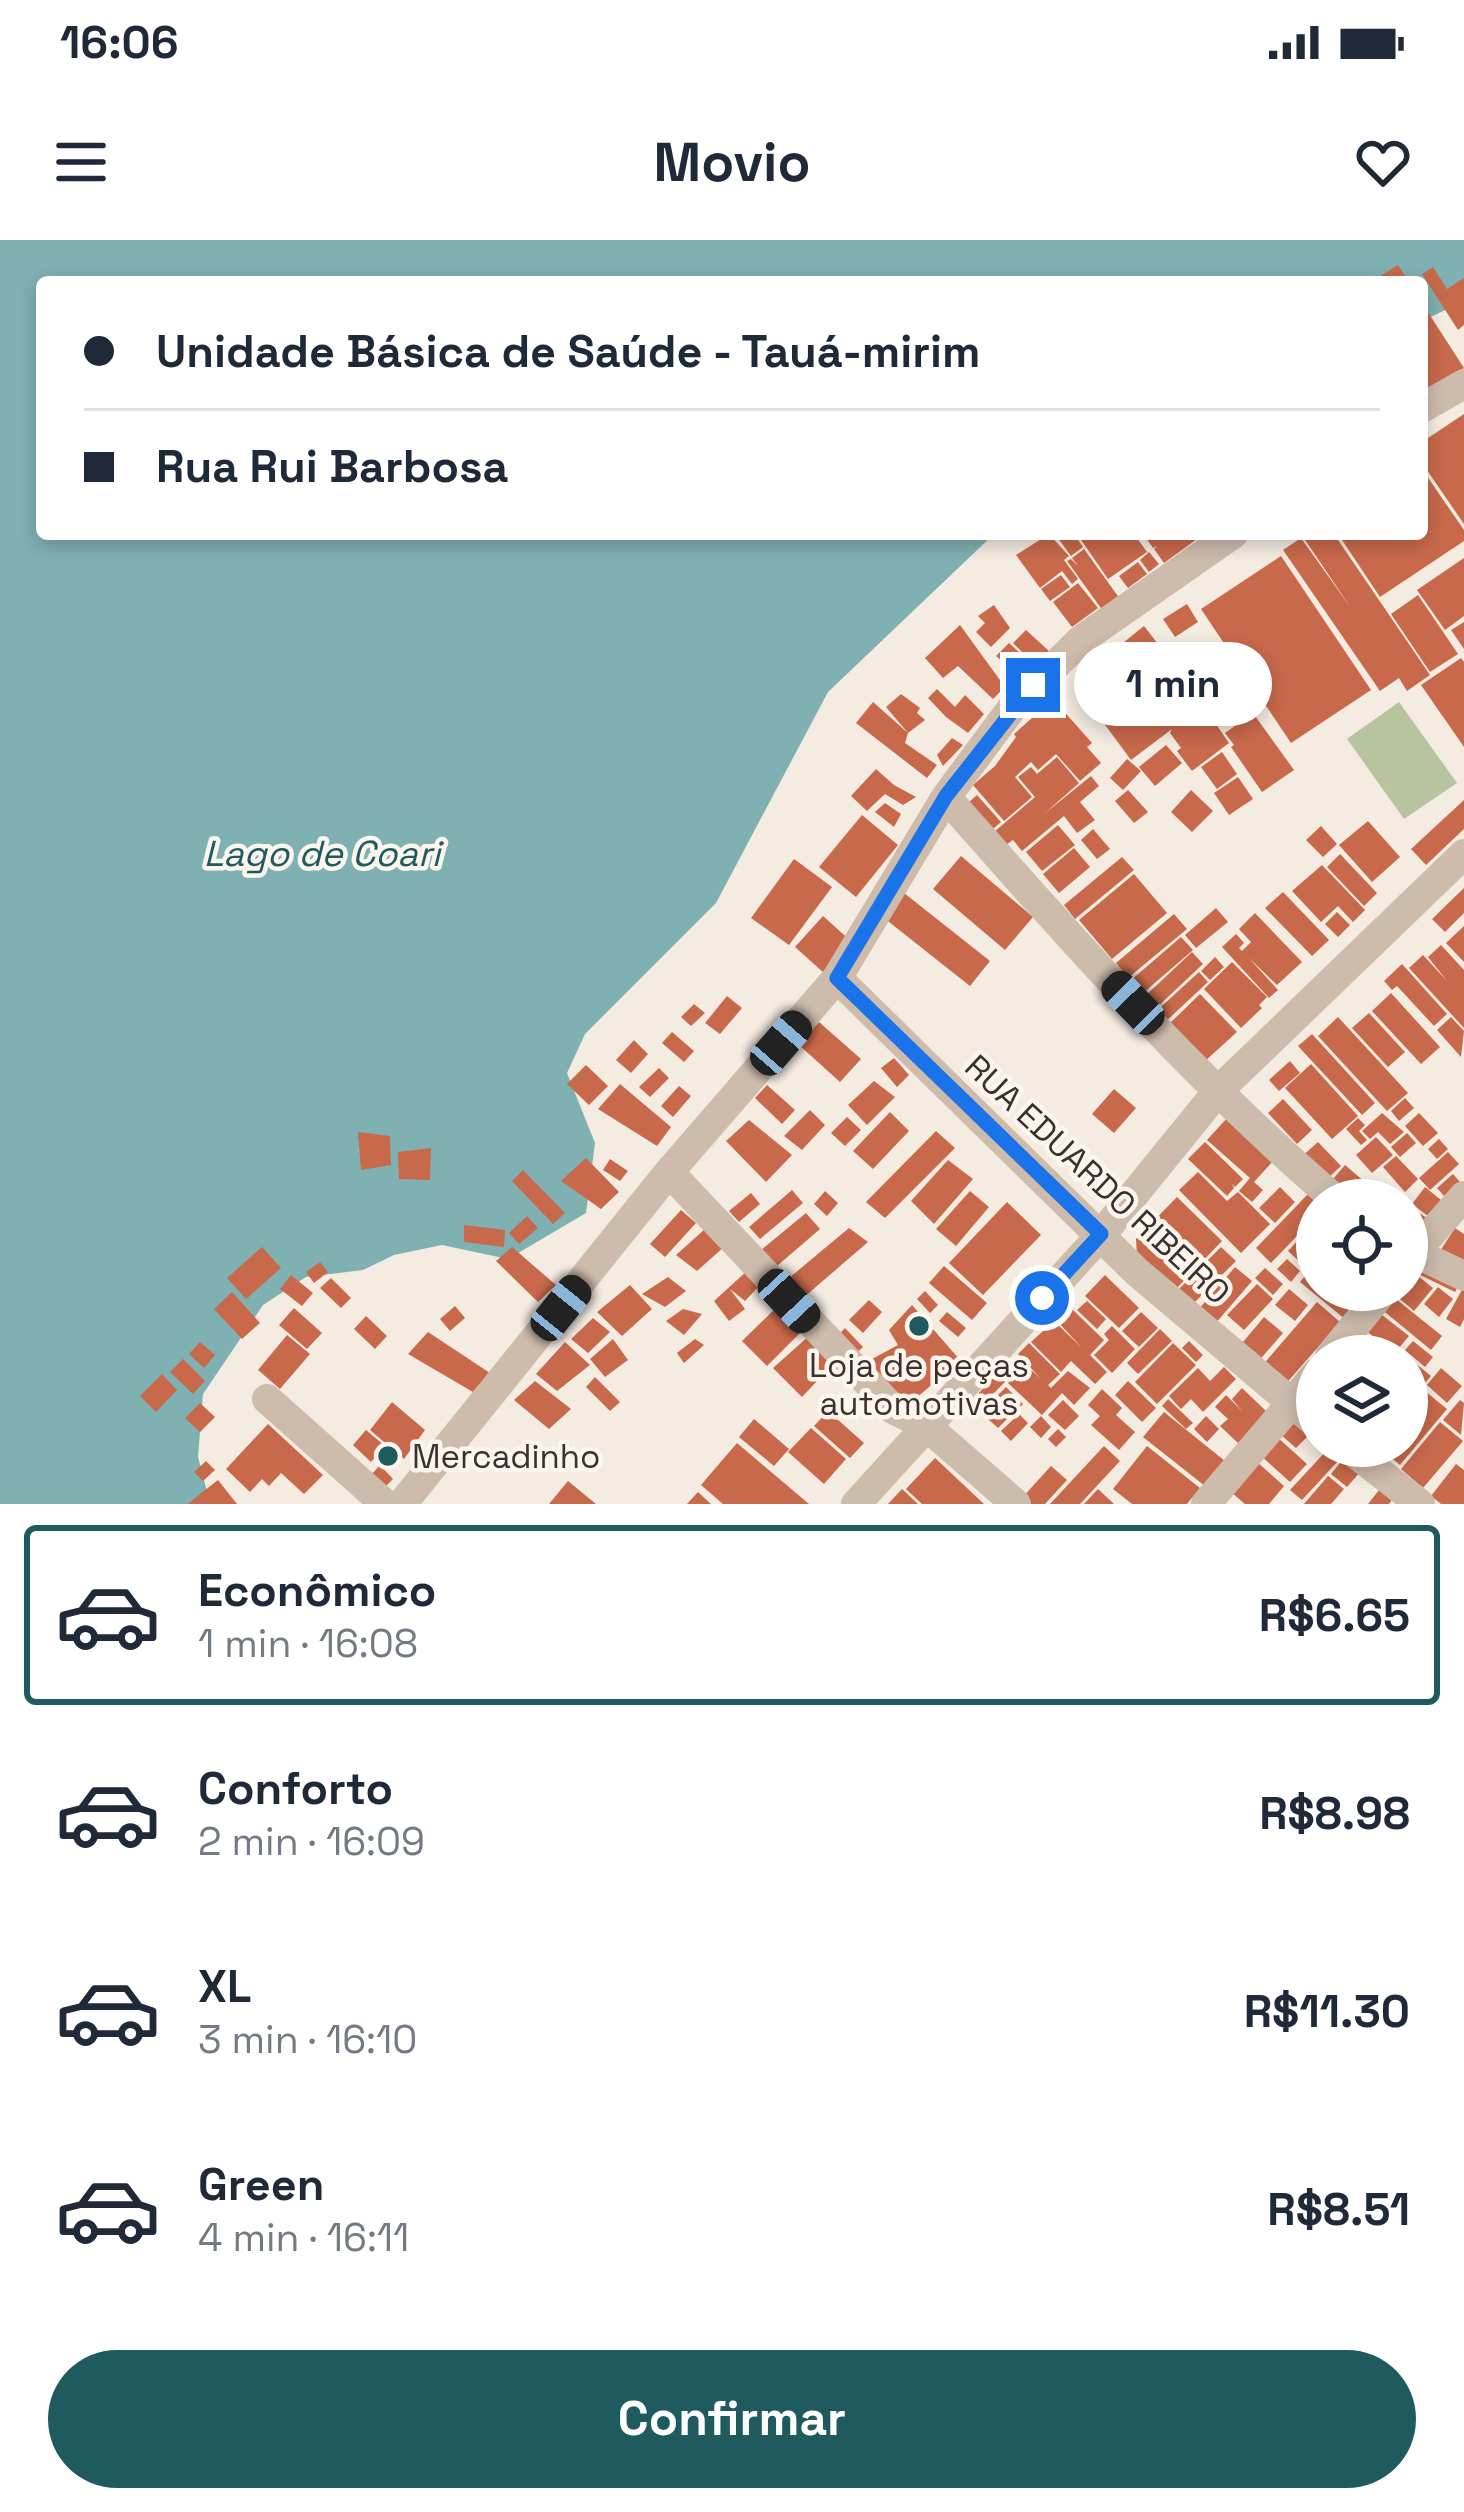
<!DOCTYPE html>
<html lang="pt">
<head>
<meta charset="utf-8">
<style>
  :root { --surface:#fff; --page:#f2f2f3; --text:#1f2937; --muted:#747a83; --line:#e0e1e3; --accent:#1f5a5e }
  body { margin:0; font-family:"Space Grotesk",sans-serif; background:var(--page); color:var(--text); height:100vh; display:flex; flex-direction:column; font-size:45px; white-space:nowrap }
  * { box-sizing:border-box; margin:0 }
  p { font-size:39px; color:var(--muted) }
  .icon { flex:none; width:66px; height:66px; fill:none; stroke:currentColor; stroke-width:2; stroke-linecap:round; stroke-linejoin:round }
  .map { position:relative; height:1264px; overflow:hidden }
  .sheet { display:flex; flex-direction:column; background:var(--surface); flex:1 }
  .sheet>* { flex:none }
  .guide { position:absolute; left:36px; top:36px; width:1392px; height:264px; border-radius:12px; box-shadow:0 6px 18px #0003; display:grid; align-content:center; height:264px; padding:0 48px; background:var(--surface) }
  .fabs { position:absolute; left:1296px; top:939px; display:grid; gap:24px }
  .fabs a { display:grid; place-items:center; width:132px; height:132px; border-radius:50%; background:var(--surface); box-shadow:0 6px 18px #0003; font-size:60px }
  .end { position:absolute; width:54px; height:54px; margin:-27px; border:15px solid #1a73e8; background:#fff; box-shadow:0 0 0 6px #fff }
  .from { border-radius:50% }
  .bubble { position:absolute; height:84px; border-radius:42px; background:var(--surface); box-shadow:0 6px 18px #0003; font-size:39px; font-weight:700; line-height:84px; text-align:center }
  .car { position:absolute; width:36px; height:72px; margin:-36px -18px; border-radius:15px; box-shadow:0 0 9px 3px #0007; background:linear-gradient(#222 24%,#8ab4d8 0 40%,#222 0 76%,#8ab4d8 0 86%,#222 0) }
  .guide b { display:flex; align-items:center; gap:42px; height:114px; font-size:45px }
  .guide b+b { border-top:3px solid var(--line) }
  .guide i { width:30px; height:30px; background:var(--text) }
  ul { padding:21px 0 0; list-style:none }
  li { display:flex; align-items:center; gap:36px; height:180px; margin:0 24px 18px; padding:0 24px; border:6px solid transparent; border-radius:12px }
  li div { flex:1 }
  li b { display:block; font-size:45px }
  li em { font-style:normal; font-weight:700 }
  li.current { border-color:var(--accent) }
  li>.icon { width:108px; height:108px; stroke-width:1.5 }
  .primary-button { display:flex; gap:24px; margin-top:auto; padding:24px 48px }
  .primary-button a { flex:1; height:138px; border-radius:72px; background:var(--accent); color:#fff; font-size:48px; font-weight:700; line-height:138px; text-align:center }
  .status { display:flex; justify-content:space-between; align-items:center; height:84px; padding:0 60px; background:var(--surface); direction:ltr }
  .status svg { height:33px; fill:currentColor }
  header { display:flex; justify-content:space-between; align-items:center; height:156px; padding:0 48px; background:var(--surface); font-size:54px; font-weight:700 }
  .map>svg:first-child { display:block }
  .green { fill:#b8c4a0 }
  .water { fill:#7fb0b2 }
  .building { fill:#c8694b }
  .lines { fill:none; stroke-linecap:round; stroke-linejoin:round }
  .minor { stroke:#cdbbac; stroke-width:30 }
  .route { stroke:#1a73e8; stroke-width:15 }
  .poi-dot { fill:#1f5a5e; stroke:#fbf5ee; stroke-width:4.5 }
  .labels { text-anchor:middle; stroke-width:9; stroke-linejoin:round; paint-order:stroke }
  .street-label { font-size:33px; fill:#3b302b; stroke:#fbf5ee }
  .poi-label { font-size:33px; fill:#3b302b; stroke:#fbf5ee }
  .water-label { font-size:36px; font-style:italic; fill:#1f5a5e; stroke:#fbf5ee }
</style>
</head>
<body>
<div class="status"><b>16:06</b><svg viewBox="0 0 49 12"><path d="M0 12V9h3v3zM5 12V6h3v6zM10 12V3h3v9zM15 12V0h3v12zM26 1h20v11H26zM47 4h2v5h-2z"/></svg></div>
<header><svg class="icon" aria-label="menu" viewBox="0 0 24 24"><path d="M4 6h16M4 12h16M4 18h16"/></svg>Movio<svg class="icon" aria-label="heart" viewBox="0 0 24 24"><path d="M12 20l-8-8c-3-5 5-10 8-4 3-6 11-1 8 4z"/></svg></header>
<div class="map">
<svg width="1464" height="1264" viewBox="0 0 1464 1264">
  <rect width="100%" height="100%" fill="#f4ebe1"/>
  <path class="green" d="M1399,462L1457,543L1404,579L1347,499Z"/>
  <path class="water" d="M0,0H1464V61L1422,81V42H42V294H994L828,452L716,663L585,794L567,833L595,903L586,973L508,1019L442,1005L394,1015L363,1030L306,1037L263,1065L203,1154L198,1217L208,1255L203,1264H0Z"/>
  <path class="building" d="M1398,25L1409,42H1371Z
    M1433,27L1447,49L1464,38V85L1458,90L1422,34Z
    M1422,63L1464,128L1422,155Z
    M1464,174V284L1422,223V202Z
    M1422,229L1464,290V301L1380,357L1338,294H1422Z
    M1049,294L1069,316L1064,320L1078,339L1072,344L1062,331L1040,348L1016,315Z
    M1055,294H1074L1083,307L1071,316Z
    M1077,294H1134L1147,312L1108,339Z
    M1143,294H1204L1164,323L1154,309L1157,306L1153,308Z
    M1301,294H1334L1430,435L1407,451L1399,438L1380,451L1283,310L1301,298L1351,368Z
    M1084,309L1120,359L1103,371L1067,321L1071,319L1078,326L1072,318Z
    M1149,312L1159,324L1149,332L1140,320Z
    M1281,316L1371,450L1291,503L1201,369Z
    M1464,318V376L1445,390L1417,350Z
    M1138,322L1147,334L1128,348L1119,336Z
    M1061,335L1070,347L1050,361L1041,349Z
    M1078,343L1098,368L1072,387L1053,362Z
    M1418,355L1458,414L1430,432L1391,374Z
    M1187,364L1198,382L1175,397L1163,379Z
    M994,365L1010,388L991,407L976,392L985,383L978,376Z
    M1464,382V409L1451,390Z
    M960,385L1005,447L993,459L958,426L943,438L925,418Z
    M1144,386L1158,404L1126,428L1113,411Z
    M1026,390L1049,411L1035,425L1013,403Z
    M1009,403L1030,422L1018,435L996,416Z
    M1161,404L1229,503L1192,531L1177,511L1181,508L1170,493L1172,489L1131,520L1086,459Z
    M1461,418L1464,422V507L1421,445Z
    M937,449L955,467L965,455L984,474L968,493L946,477L928,458Z
    M901,454L920,468L917,473L925,480L908,493L886,467Z
    M1053,459L1092,503L1087,507L1101,523L1080,541L1056,514L1038,530L1031,522L1015,537L1032,557L1004,581L973,545L995,526L1016,497L1014,494Z
    M873,462L908,493L905,503L937,525L927,538L856,483Z
    M1253,473L1294,530L1262,552L1231,507L1234,505L1225,493Z
    M952,498L963,505L943,526L937,515Z
    M1166,505L1182,523L1155,546L1139,527Z
    M1222,512L1237,534L1217,549L1201,527Z
    M1057,517L1079,543L1044,574L1091,536L1099,546L1080,562L1095,580L1077,593L1064,576L1022,611L1013,600L1006,605L994,592L1035,557L1018,537L1031,527L1037,534Z
    M1127,519L1141,531L1123,550L1110,538Z
    M876,529L894,545L916,557L903,565L885,554L867,571L851,556Z
    M1238,537L1253,559L1229,575L1214,553Z
    M1128,550L1148,572L1134,583L1115,561Z
    M1191,550L1213,571L1192,592L1171,572Z
    M977,555L1001,582L992,590L969,562Z
    M1464,560V589L1426,625L1411,609Z
    M885,563L901,574L894,587L875,572Z
    M862,575L898,605L856,657L819,627Z
    M1368,581L1400,617L1372,642L1339,605Z
    M1058,585L1075,605L1042,631L1026,612Z
    M1321,586L1337,604L1323,617L1306,600Z
    M1093,589L1110,609L1097,619L1081,600Z
    M1074,608L1090,627L1059,653L1043,634Z
    M1340,614L1377,653L1364,666L1327,627Z
    M961,616L1033,677L1005,710L933,649Z
    M1122,617L1134,630L1075,679L1064,665Z
    M794,619L832,647L789,705L751,678Z
    M1322,625L1365,670L1353,682L1338,666L1321,682L1292,651Z
    M1134,634L1167,673L1112,719L1079,680Z
    M1464,648V673L1445,692L1432,679Z
    M1283,652L1329,700L1312,716L1265,668Z
    M904,653L990,721L970,746L884,678Z
    M1216,668L1228,682L1196,708L1185,695Z
    M1337,672L1350,685L1338,697L1325,684Z
    M1255,673L1302,722L1277,745L1249,718L1278,750L1269,758L1222,707L1236,694L1244,703L1239,708L1242,711L1251,702L1239,689Z
    M1174,674L1187,689L1128,738L1116,723Z
    M823,676L853,703L824,733L795,707Z
    M1464,686V722L1446,703Z
    M1181,697L1193,710L1142,754L1130,741Z
    M1441,705L1464,730V788L1409,728L1423,715L1447,741L1428,717Z
    M1192,712L1203,724L1153,771L1142,759Z
    M1215,717L1224,727L1210,740L1201,731Z
    M1232,722L1267,757L1259,765L1262,768L1241,788L1204,749Z
    M1402,724L1447,774L1434,786L1397,746L1392,750L1384,741Z
    M1199,732L1208,742L1162,785L1152,775Z
    M1391,753L1440,807L1421,824L1372,771Z
    M1200,754L1237,792L1204,822L1168,785Z
    M727,756L742,768L720,794L705,783Z
    M694,764L705,773L691,786L681,777Z
    M1369,773L1405,812L1388,827L1352,788Z
    M1338,777L1408,853L1387,871L1318,796Z
    M1451,777L1464,791L1461,817L1437,790Z
    M819,782L861,819L840,842L799,805Z
    M672,792L694,811L684,822L662,803Z
    M1312,794L1375,863L1362,875L1298,806Z
    M634,800L648,814L631,833L616,820Z
    M894,818L909,835L897,847L881,828Z
    M1290,821L1300,833L1279,851L1269,840Z
    M1311,824L1358,876L1332,899L1285,848Z
    M586,825L608,846L589,865L567,844Z
    M659,828L669,838L650,857L639,847Z
    M874,841L895,857L867,885L848,865Z
    M620,844L671,887L657,906L598,869Z
    M767,845L795,870L782,884L755,858Z
    M679,846L691,856L673,877L661,866Z
    M1114,849L1136,868L1114,893L1092,874Z
    M1405,858L1414,868L1399,881L1391,871Z
    M1283,859L1312,890L1297,904L1268,873Z
    M810,870L825,885L802,910L784,896Z
    M890,872L909,891L873,929L853,911Z
    M1382,873L1404,892L1390,904L1378,892L1370,899L1362,891Z
    M1419,873L1438,893L1423,906L1405,886Z
    M847,877L861,890L845,906L831,893Z
    M1228,877L1275,919L1254,942L1263,950L1252,962L1239,951L1250,938L1207,900Z
    M1358,878L1365,885L1359,891L1367,900L1361,905L1346,889Z
    M749,880L792,915L766,942L726,901Z
    M936,891L955,908L885,978L866,962Z
    M358,892L390,896L391,925L361,930Z
    M1407,893L1416,903L1400,917L1391,907Z
    M1376,897L1393,915L1372,933L1356,915Z
    M1439,899L1448,909L1437,919L1428,909Z
    M1205,902L1243,939L1235,947L1232,944L1234,948L1227,956L1188,919Z
    M1318,902L1341,926L1323,943L1300,918Z
    M431,908L430,940L399,939L398,912Z
    M1448,912L1459,924L1430,950L1419,938Z
    M1396,916L1418,939L1405,952L1383,927Z
    M586,918L619,952L601,969L561,941Z
    M610,919L628,931L620,941L603,930Z
    M948,920L973,939L934,984L911,961Z
    M1345,925L1379,954L1373,960H1344L1327,946Z
    M523,930L565,973L553,984L512,941Z
    M1198,932L1227,961L1238,952L1270,984L1241,1013L1179,950Z
    M1453,934L1460,942L1444,956L1437,948Z
    M1280,947L1295,962L1275,983L1259,968Z
    M1425,947L1441,960L1428,976L1412,964Z
    M792,950L803,963L760,999L749,987Z
    M825,951L838,963L827,976L814,964Z
    M970,951L989,967L956,1006L936,989Z
    M751,953L760,964L739,982L729,971Z
    M1308,954L1317,962V975L1271,1023L1256,1008Z
    M1177,957L1222,1001L1174,1051L1137,1015L1136,999Z
    M1007,962L1041,995L983,1055L949,1023Z
    M1407,964L1428,979L1407,1001Z
    M681,970L696,983L665,1017L650,1004Z
    M806,973L820,989L777,1026L761,1010Z
    M527,976L538,988L519,1004L509,993Z
    M1317,980V1009L1302,1024L1288,1011Z
    M464,985L505,990L504,1007L464,1002Z
    M849,988L868,1002L803,1058L789,1038Z
    M1455,988L1464,994V1022L1438,1014Z
    M705,989L725,1006L697,1031L676,1015Z
    M262,1007L281,1028L246,1059L227,1038Z
    M512,1007L556,1045L538,1062L496,1021Z
    M1221,1007L1236,1021L1191,1066L1176,1052Z
    M1287,1019L1300,1031L1291,1042L1277,1029Z
    M1423,1019L1462,1039L1455,1052L1416,1033Z
    M1317,1021V1050H1346L1361,1063L1346,1080L1300,1042Z
    M320,1022L328,1032L314,1043L306,1032Z
    M944,1026L987,1063L972,1080L929,1043Z
    M1235,1027L1252,1041L1215,1084L1198,1070Z
    M1265,1028L1283,1044L1273,1055L1255,1038Z
    M748,1030L761,1044L745,1061L730,1049L745,1069L729,1081L714,1061Z
    M1412,1031L1433,1048L1414,1071L1394,1054L1397,1050H1407V1038Z
    M291,1035L313,1053L302,1066L280,1049Z
    M1105,1035L1139,1068L1119,1088L1085,1056Z
    M668,1037L686,1051L665,1067L642,1054Z
    M331,1038L351,1058L341,1068L320,1048Z
    M1257,1044L1273,1059L1244,1090L1227,1075Z
    M630,1045L652,1069L622,1096L597,1072Z
    M1464,1046V1079L1460,1087L1446,1079Z
    M1438,1047L1453,1059L1439,1077L1424,1064Z
    M1289,1049L1308,1065L1295,1081L1275,1065Z
    M925,1051L938,1065L930,1073L917,1059Z
    M232,1052L260,1083L242,1099L214,1069Z
    M1391,1055L1442,1096L1431,1110L1380,1068Z
    M869,1060L882,1072L863,1093L849,1080Z
    M1087,1061L1106,1079L1097,1089L1077,1070Z
    M1317,1062L1340,1082L1283,1147L1261,1127Z
    M779,1065L804,1089L767,1126L742,1101Z
    M912,1065L960,1120L906,1167L861,1125L898,1105L889,1090Z
    M455,1066L465,1078L450,1091L440,1079Z
    M294,1068L322,1093L307,1109L279,1085Z
    M683,1069L702,1074L684,1095L666,1081Z
    M1072,1069L1104,1100L1090,1115L1107,1132L1095,1144L1071,1121L1061,1132L1031,1102L1054,1081L1081,1107L1059,1083Z
    M1377,1071L1409,1096L1394,1114L1363,1088Z
    M947,1072L966,1088L958,1097L939,1081Z
    M1141,1072L1158,1088L1139,1107L1122,1091Z
    M366,1076L387,1096L375,1109L354,1089Z
    M1264,1077L1283,1093L1256,1124L1238,1108Z
    M593,1078L610,1092L588,1113L571,1099Z
    M1112,1086L1135,1109L1112,1133L1094,1115L1109,1100L1104,1094Z
    M845,1088L863,1107L853,1116L836,1097Z
    M1160,1089L1172,1101L1138,1134L1127,1123Z
    M428,1092L490,1133L473,1152L408,1114Z
    M1357,1092L1388,1116H1358L1346,1106Z
    M287,1095L310,1114L280,1149L258,1130Z
    M810,1095L835,1122L802,1157L773,1128Z
    M613,1099L628,1120L605,1137L590,1119Z
    M695,1099L704,1105L684,1123L677,1113Z
    M1189,1101L1203,1115L1196,1122L1182,1108Z
    M1413,1101L1433,1117L1425,1127L1405,1110Z
    M200,1102L215,1115L204,1128L189,1114Z
    M565,1102L590,1125L557,1151L536,1134Z
    M1029,1103L1060,1134L1048,1145L1051,1148L1068,1131L1090,1148L1074,1165L1062,1153L1042,1175L1008,1143L1013,1137L1004,1129L1016,1116L1040,1138L1018,1114Z
    M1173,1103L1196,1125L1157,1164L1135,1142Z
    M183,1119L205,1141L193,1154L170,1132Z
    M1415,1123L1431,1136L1420,1149L1407,1139Z
    M1224,1127L1236,1139L1203,1172L1191,1159L1181,1169L1169,1156L1198,1128L1210,1141Z
    M1441,1128L1462,1146L1447,1163L1427,1145Z
    M162,1134L177,1150L156,1172L140,1156Z
    M997,1134L1005,1142L984,1163L976,1156Z
    M595,1137L620,1162L610,1171L586,1147Z
    M535,1141L571,1169L549,1189L514,1160Z
    M1128,1141L1156,1168L1142,1182L1115,1155Z
    M1006,1147L1023,1164L1015,1172L998,1155Z
    M1242,1148L1266,1171L1239,1204L1220,1186L1228,1179L1215,1167L1226,1155L1242,1171L1232,1159Z
    M1102,1149L1122,1168L1116,1175L1135,1192L1119,1210L1091,1185L1100,1176L1088,1165Z
    M1425,1151L1447,1169L1400,1225L1377,1206H1407V1172Z
    M994,1156L1012,1174L998,1188L979,1171Z
    M1168,1159L1193,1183L1186,1189L1162,1166Z
    M1063,1160L1079,1176L1065,1190L1048,1175Z
    M1460,1160L1464,1163L1461,1195L1443,1180Z
    M392,1162L425,1190L404,1219L370,1190Z
    M200,1163L215,1177L200,1192L185,1178Z
    M828,1171L864,1203L850,1218L814,1186Z
    M1164,1172L1225,1221L1205,1246L1143,1197Z
    M1019,1174L1028,1183L1011,1201L1001,1191Z
    M1041,1176L1051,1187L1041,1198L1030,1187Z
    M1206,1176L1219,1189L1207,1202L1194,1189Z
    M754,1179L789,1209L774,1226L739,1197Z
    M1291,1181L1308,1196L1296,1208L1280,1194Z
    M1440,1182L1463,1201L1423,1248L1401,1229Z
    M268,1184L323,1235L304,1254L281,1233L269,1246L262,1239L250,1252L226,1229Z
    M811,1188L846,1219L824,1244L788,1212Z
    M1058,1189L1066,1197L1056,1207L1048,1199Z
    M366,1190L385,1206L371,1222L353,1205Z
    M1276,1196L1307,1224L1290,1242L1260,1215Z
    M737,1203L809,1264H723L701,1245Z
    M1104,1206L1120,1221L1080,1264H1050Z
    M1147,1206L1200,1248L1187,1264H1132L1113,1249Z
    M1327,1210L1339,1220L1302,1260L1290,1250Z
    M935,1218L984,1264H922L906,1249Z
    M1344,1218L1361,1231L1347,1247L1331,1234Z
    M206,1221L215,1230L203,1241L194,1232Z
    M1257,1222L1284,1246L1269,1264H1245L1231,1252Z
    M1456,1224L1464,1230V1264H1441L1431,1256Z
    M380,1225L393,1239L384,1248L371,1235Z
    M1051,1226L1067,1240L1045,1264H1027L1021,1259Z
    M1328,1236L1344,1249L1331,1264H1304Z
    M218,1240L237,1264H188L200,1254Z
    M568,1241L596,1264H549Z
    M902,1249L918,1264H888Z
    M1098,1249L1114,1264H1084Z
    M1379,1250L1392,1260L1389,1264H1368Z
    M698,1252L711,1264H687Z"/>
  <g class="lines">
    <path class="minor" d="M1422,168L1464,144
      M946,557C1069,697 1194,838 1336,960
      M837,738L1137,1032L1317,1184
      M669,932L893,1169L925,1185L1016,1264
      M1407,1009L1464,1036
      M1407,1021L1464,956
      M1330,1116L1384,1050
      M267,1159L385,1264
      M1346,1206L1420,1264
      M402,1264L669,932L837,738L946,557L1012,468L1081,400L1233,294
      M856,1264L1101,995L1218,851L1464,614
      M1206,1264L1317,1133"/>
  </g>
  <g class="lines">
    <path class="route" d="M1033,445L946,556L837,738L1101,994L1042,1058"/>
  </g>
  <g class="poi-dot">
    <circle cx="919" cy="1086" r="12"/>
    <circle cx="388" cy="1216" r="12"/>
  </g>
  <g class="labels">
    <g class="street-label">
      <text transform="translate(1098 939) rotate(43)" y="12">RUA EDUARDO RIBEIRO</text>
    </g>
    <g class="poi-label">
      <text x="919" y="1137">Loja de peças<tspan x="919" dy="38">automotivas</tspan></text>
      <text x="412" y="1228" text-anchor="start">Mercadinho</text>
    </g>
    <g class="water-label">
      <text x="322" y="626">Lago de Coari</text>
    </g>
  </g>
</svg>
<div class="fabs">
<a><svg class="icon" aria-label="locate" viewBox="0 0 24 24"><circle cx="12" cy="12" r="6"/><path d="M12 2v4M12 18v4M2 12h4M18 12h4"/></svg></a>
<a><svg class="icon" aria-label="layers" viewBox="0 0 24 24"><path d="M12 4l9 5-9 5-9-5zM3 14l9 5 9-5"/></svg></a>
</div>
<i class="end from" style="left:1042px;top:1058px"></i>
<i class="end" style="left:1033px;top:445px"></i>
<div class="bubble" style="left:1074px;top:402px;width:198px">1 min</div>
<i class="car" style="left:1133px;top:763px;rotate:316deg"></i>
<i class="car" style="left:781px;top:803px;rotate:41deg"></i>
<i class="car" style="left:789px;top:1061px;rotate:137deg"></i>
<i class="car" style="left:561px;top:1068px;rotate:39deg"></i>
<div class="guide">
<b><i class="from"></i>Unidade Básica de Saúde - Tauá-mirim</b>
<b><i></i>Rua Rui Barbosa</b>
</div>
</div>
<section class="sheet">
<ul>
<li class="current"><svg class="icon" aria-label="car" viewBox="0 0 24 24"><path d="M5 17H2v-5l4-1 3-4h7l3 4 3 1v5h-3M9 17h6M6 11h13"/><circle cx="7" cy="17" r="2"/><circle cx="17" cy="17" r="2"/></svg><div><b>Econômico</b><p>1 min · 16:08</p></div><em>R$6.65</em></li>
<li><svg class="icon" aria-label="car" viewBox="0 0 24 24"><path d="M5 17H2v-5l4-1 3-4h7l3 4 3 1v5h-3M9 17h6M6 11h13"/><circle cx="7" cy="17" r="2"/><circle cx="17" cy="17" r="2"/></svg><div><b>Conforto</b><p>2 min · 16:09</p></div><em>R$8.98</em></li>
<li><svg class="icon" aria-label="car" viewBox="0 0 24 24"><path d="M5 17H2v-5l4-1 3-4h7l3 4 3 1v5h-3M9 17h6M6 11h13"/><circle cx="7" cy="17" r="2"/><circle cx="17" cy="17" r="2"/></svg><div><b>XL</b><p>3 min · 16:10</p></div><em>R$11.30</em></li>
<li><svg class="icon" aria-label="car" viewBox="0 0 24 24"><path d="M5 17H2v-5l4-1 3-4h7l3 4 3 1v5h-3M9 17h6M6 11h13"/><circle cx="7" cy="17" r="2"/><circle cx="17" cy="17" r="2"/></svg><div><b>Green</b><p>4 min · 16:11</p></div><em>R$8.51</em></li>
</ul>
<div class="primary-button"><a>Confirmar</a></div>
</section>
</body>
</html>
